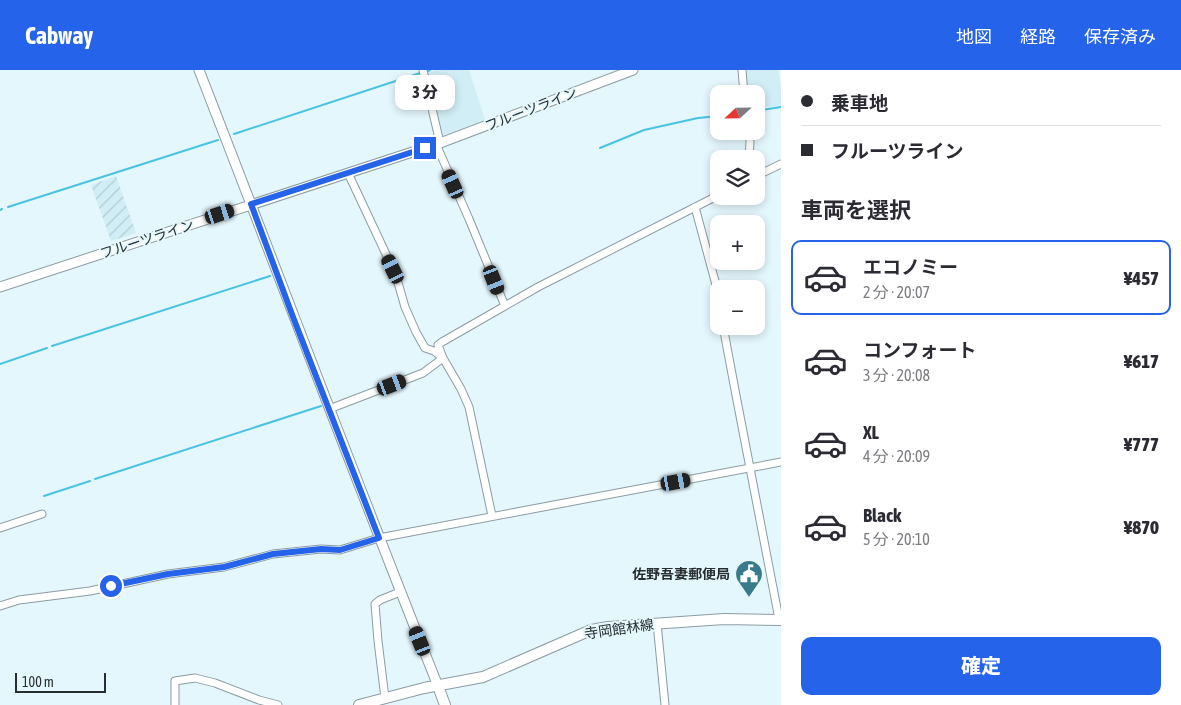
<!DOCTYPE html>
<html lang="ja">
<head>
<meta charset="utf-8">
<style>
  :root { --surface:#fff; --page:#f2f2f3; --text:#2b2b33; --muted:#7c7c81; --line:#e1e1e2; --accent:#2563eb }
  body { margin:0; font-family:"Asap Condensed","Noto Sans JP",sans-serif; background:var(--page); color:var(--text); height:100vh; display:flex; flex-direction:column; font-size:19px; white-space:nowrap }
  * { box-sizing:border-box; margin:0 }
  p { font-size:16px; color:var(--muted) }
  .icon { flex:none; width:28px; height:28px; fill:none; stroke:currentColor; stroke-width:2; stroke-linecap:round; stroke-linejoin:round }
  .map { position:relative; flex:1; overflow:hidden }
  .details { display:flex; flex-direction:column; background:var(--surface); width:400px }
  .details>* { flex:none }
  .guide { display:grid; align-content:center; height:110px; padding:0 20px; background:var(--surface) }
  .needle { width:32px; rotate:248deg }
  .fabs { position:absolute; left:710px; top:15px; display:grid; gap:10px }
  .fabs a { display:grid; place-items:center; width:55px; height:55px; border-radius:10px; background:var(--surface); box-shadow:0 2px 8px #0003; font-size:25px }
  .scale { position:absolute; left:15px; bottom:12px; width:91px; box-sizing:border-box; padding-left:5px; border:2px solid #272e31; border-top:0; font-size:14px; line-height:18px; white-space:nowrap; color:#272e31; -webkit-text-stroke:4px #e4f7fd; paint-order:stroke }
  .end { position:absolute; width:22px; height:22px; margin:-11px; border:6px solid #2563eb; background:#fff; box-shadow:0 0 0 2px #fff }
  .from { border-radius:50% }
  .bubble { position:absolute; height:35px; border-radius:10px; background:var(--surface); box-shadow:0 2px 8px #0003; font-size:16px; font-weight:800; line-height:35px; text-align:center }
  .car { position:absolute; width:15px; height:30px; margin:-15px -8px; border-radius:6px; box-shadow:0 0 4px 1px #0007; background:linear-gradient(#222 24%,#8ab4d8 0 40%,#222 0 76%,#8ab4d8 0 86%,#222 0) }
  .guide b { display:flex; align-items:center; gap:18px; height:48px; font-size:19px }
  .guide b+b { border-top:1px solid var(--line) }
  .guide i { width:12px; height:12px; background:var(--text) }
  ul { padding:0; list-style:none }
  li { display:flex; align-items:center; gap:15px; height:75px; margin:0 10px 8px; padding:0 10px; border:2px solid transparent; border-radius:10px }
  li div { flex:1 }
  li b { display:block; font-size:19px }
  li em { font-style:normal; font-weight:800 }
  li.on { border-color:var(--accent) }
  li>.icon { width:45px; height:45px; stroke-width:1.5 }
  h2 { padding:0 20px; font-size:22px; line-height:60px }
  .action { display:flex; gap:10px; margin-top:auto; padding:10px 20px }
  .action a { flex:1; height:58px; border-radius:10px; background:var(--accent); color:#fff; font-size:20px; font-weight:800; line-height:58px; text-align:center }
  header { display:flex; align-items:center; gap:30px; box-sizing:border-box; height:70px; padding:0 25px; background:var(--accent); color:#fff }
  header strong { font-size:24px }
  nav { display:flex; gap:28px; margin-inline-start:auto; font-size:18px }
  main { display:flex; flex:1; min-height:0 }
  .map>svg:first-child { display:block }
  .built { fill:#d1edf6 }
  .industrial { fill:url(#industrial-furrows) }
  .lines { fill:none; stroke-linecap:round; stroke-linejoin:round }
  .stream { stroke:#4ac2e3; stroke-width:2 }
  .minor-casing { stroke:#8b9ca2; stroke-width:9 }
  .tertiary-casing { stroke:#8b9ca2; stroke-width:11 }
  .secondary-casing { stroke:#8b9ca2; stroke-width:12 }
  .minor { stroke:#fff; stroke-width:7 }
  .tertiary { stroke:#fff; stroke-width:9 }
  .secondary { stroke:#fff; stroke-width:10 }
  .route { stroke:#2563eb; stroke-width:6 }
  .labels { text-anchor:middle; stroke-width:4; stroke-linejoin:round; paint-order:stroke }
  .street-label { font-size:14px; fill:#272e31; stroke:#e4f7fd }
  .poi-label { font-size:14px; font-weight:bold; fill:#272e31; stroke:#e4f7fd; text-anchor:end }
</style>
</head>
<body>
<header>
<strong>Cabway</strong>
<nav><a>地図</a><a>経路</a><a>保存済み</a></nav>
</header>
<main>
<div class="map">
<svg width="781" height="635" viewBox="0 0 781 635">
  <defs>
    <pattern id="industrial-furrows" width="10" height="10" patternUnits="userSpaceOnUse" patternTransform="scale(1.25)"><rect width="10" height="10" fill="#d1edf6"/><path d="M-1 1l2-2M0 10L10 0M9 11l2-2" fill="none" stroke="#b3ccd3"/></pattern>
  </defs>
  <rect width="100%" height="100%" fill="#e4f7fd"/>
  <path class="built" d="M436,0H469L485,50L440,66L427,3Z
    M744,0H778L781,18V36L756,38V24H747Z"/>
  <path class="industrial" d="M116,106L136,163L111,171L91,115Z"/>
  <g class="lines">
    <path class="stream" d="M428,1L430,0
      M756,41L781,37
      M234,64L420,3
      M600,78L644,60L698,48L719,46
      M8,137L218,70
      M0,140L2,139
      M52,276L270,206
      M0,294L47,278
      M95,409L321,336
      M44,426L90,411"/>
    <defs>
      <path id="minor" d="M423,0L440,73
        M742,0L744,24
        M749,61L750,72L749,89
        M436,74L469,149L505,236
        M348,103L393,199L399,216L405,237L416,262L425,278L434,281L443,288L461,319L469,337L492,446
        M756,106L781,94
        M695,137L715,211L719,230
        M723,256C741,354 761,452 779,549
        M329,339L423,303L443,288L438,275L442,272L538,217L719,125
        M0,458L42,444
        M0,536L19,530L90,521L168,504L224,497L273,484L321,479L340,480L379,468L781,392
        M657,553L665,635
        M385,628L378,571L375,534L380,530L400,522
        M175,635V611L195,608L215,613L259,630L278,635"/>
      <path id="tertiary" d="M199,0C279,205 356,411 438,616
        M0,217L440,73L633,0"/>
      <path id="secondary" d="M438,616L445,635
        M359,635L424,618L483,607L591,560L608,557L724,549L781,550"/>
    </defs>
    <use href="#minor" class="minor-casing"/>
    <use href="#tertiary" class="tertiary-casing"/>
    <use href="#secondary" class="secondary-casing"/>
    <use href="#minor" class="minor"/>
    <use href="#tertiary" class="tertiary"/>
    <use href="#secondary" class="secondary"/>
  </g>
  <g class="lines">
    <path class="route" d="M111,516L168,504L224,497L273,484L321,479L340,480L379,468L293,247L251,134L425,78"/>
  </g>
  <defs>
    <symbol id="civic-pin" viewBox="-11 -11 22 30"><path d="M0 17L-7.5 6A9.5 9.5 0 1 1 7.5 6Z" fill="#397a8c" stroke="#e4f7fd"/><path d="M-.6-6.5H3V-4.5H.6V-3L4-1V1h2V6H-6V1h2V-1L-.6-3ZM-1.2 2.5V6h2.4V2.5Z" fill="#fff"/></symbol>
  </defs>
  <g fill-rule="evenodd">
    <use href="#civic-pin" x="733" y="488" width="32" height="43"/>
  </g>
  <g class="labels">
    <g class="street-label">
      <text transform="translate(531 39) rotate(-21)" y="5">フルーツライン</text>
      <text transform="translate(147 169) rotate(-18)" y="5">フルーツライン</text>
      <text transform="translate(619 559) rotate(-8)" y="5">寺岡館林線</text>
    </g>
    <g class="poi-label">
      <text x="730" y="509">佐野吾妻郵便局</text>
    </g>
  </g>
</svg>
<div class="fabs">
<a><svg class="needle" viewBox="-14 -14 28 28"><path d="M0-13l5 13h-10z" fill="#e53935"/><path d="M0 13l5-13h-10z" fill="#7c7c81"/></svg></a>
<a><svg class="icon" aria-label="layers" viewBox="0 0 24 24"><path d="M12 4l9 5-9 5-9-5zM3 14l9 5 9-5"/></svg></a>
<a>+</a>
<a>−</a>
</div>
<div class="scale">100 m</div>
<i class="end from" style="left:111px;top:516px"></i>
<i class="end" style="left:425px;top:78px"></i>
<div class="bubble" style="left:395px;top:5px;width:60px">3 分</div>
<i class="car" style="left:453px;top:114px;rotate:336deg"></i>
<i class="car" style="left:220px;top:144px;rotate:72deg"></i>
<i class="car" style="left:393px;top:199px;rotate:334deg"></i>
<i class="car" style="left:494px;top:210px;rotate:158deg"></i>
<i class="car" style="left:392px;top:315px;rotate:69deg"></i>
<i class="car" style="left:676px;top:412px;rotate:80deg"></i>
<i class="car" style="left:420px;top:571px;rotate:338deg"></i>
</div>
<section class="details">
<div class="guide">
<b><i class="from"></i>乗車地</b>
<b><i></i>フルーツライン</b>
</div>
<h2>車両を選択</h2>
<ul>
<li class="on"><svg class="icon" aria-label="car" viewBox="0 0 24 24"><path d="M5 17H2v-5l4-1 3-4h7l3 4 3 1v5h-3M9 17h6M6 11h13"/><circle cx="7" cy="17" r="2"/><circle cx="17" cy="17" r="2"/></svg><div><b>エコノミー</b><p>2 分 · 20:07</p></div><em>¥457</em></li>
<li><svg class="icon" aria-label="car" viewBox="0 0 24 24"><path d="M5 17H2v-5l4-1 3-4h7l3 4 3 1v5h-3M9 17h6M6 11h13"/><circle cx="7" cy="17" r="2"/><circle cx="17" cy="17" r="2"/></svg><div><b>コンフォート</b><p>3 分 · 20:08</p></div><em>¥617</em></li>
<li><svg class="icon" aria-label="car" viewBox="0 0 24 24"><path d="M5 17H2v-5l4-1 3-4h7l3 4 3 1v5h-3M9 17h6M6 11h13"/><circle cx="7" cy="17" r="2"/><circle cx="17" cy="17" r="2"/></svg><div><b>XL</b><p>4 分 · 20:09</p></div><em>¥777</em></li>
<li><svg class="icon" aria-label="car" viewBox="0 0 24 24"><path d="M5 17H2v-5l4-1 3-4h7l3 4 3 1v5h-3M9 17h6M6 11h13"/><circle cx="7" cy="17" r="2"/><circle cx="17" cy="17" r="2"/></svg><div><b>Black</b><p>5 分 · 20:10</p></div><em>¥870</em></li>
</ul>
<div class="action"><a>確定</a></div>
</section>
</main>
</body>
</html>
